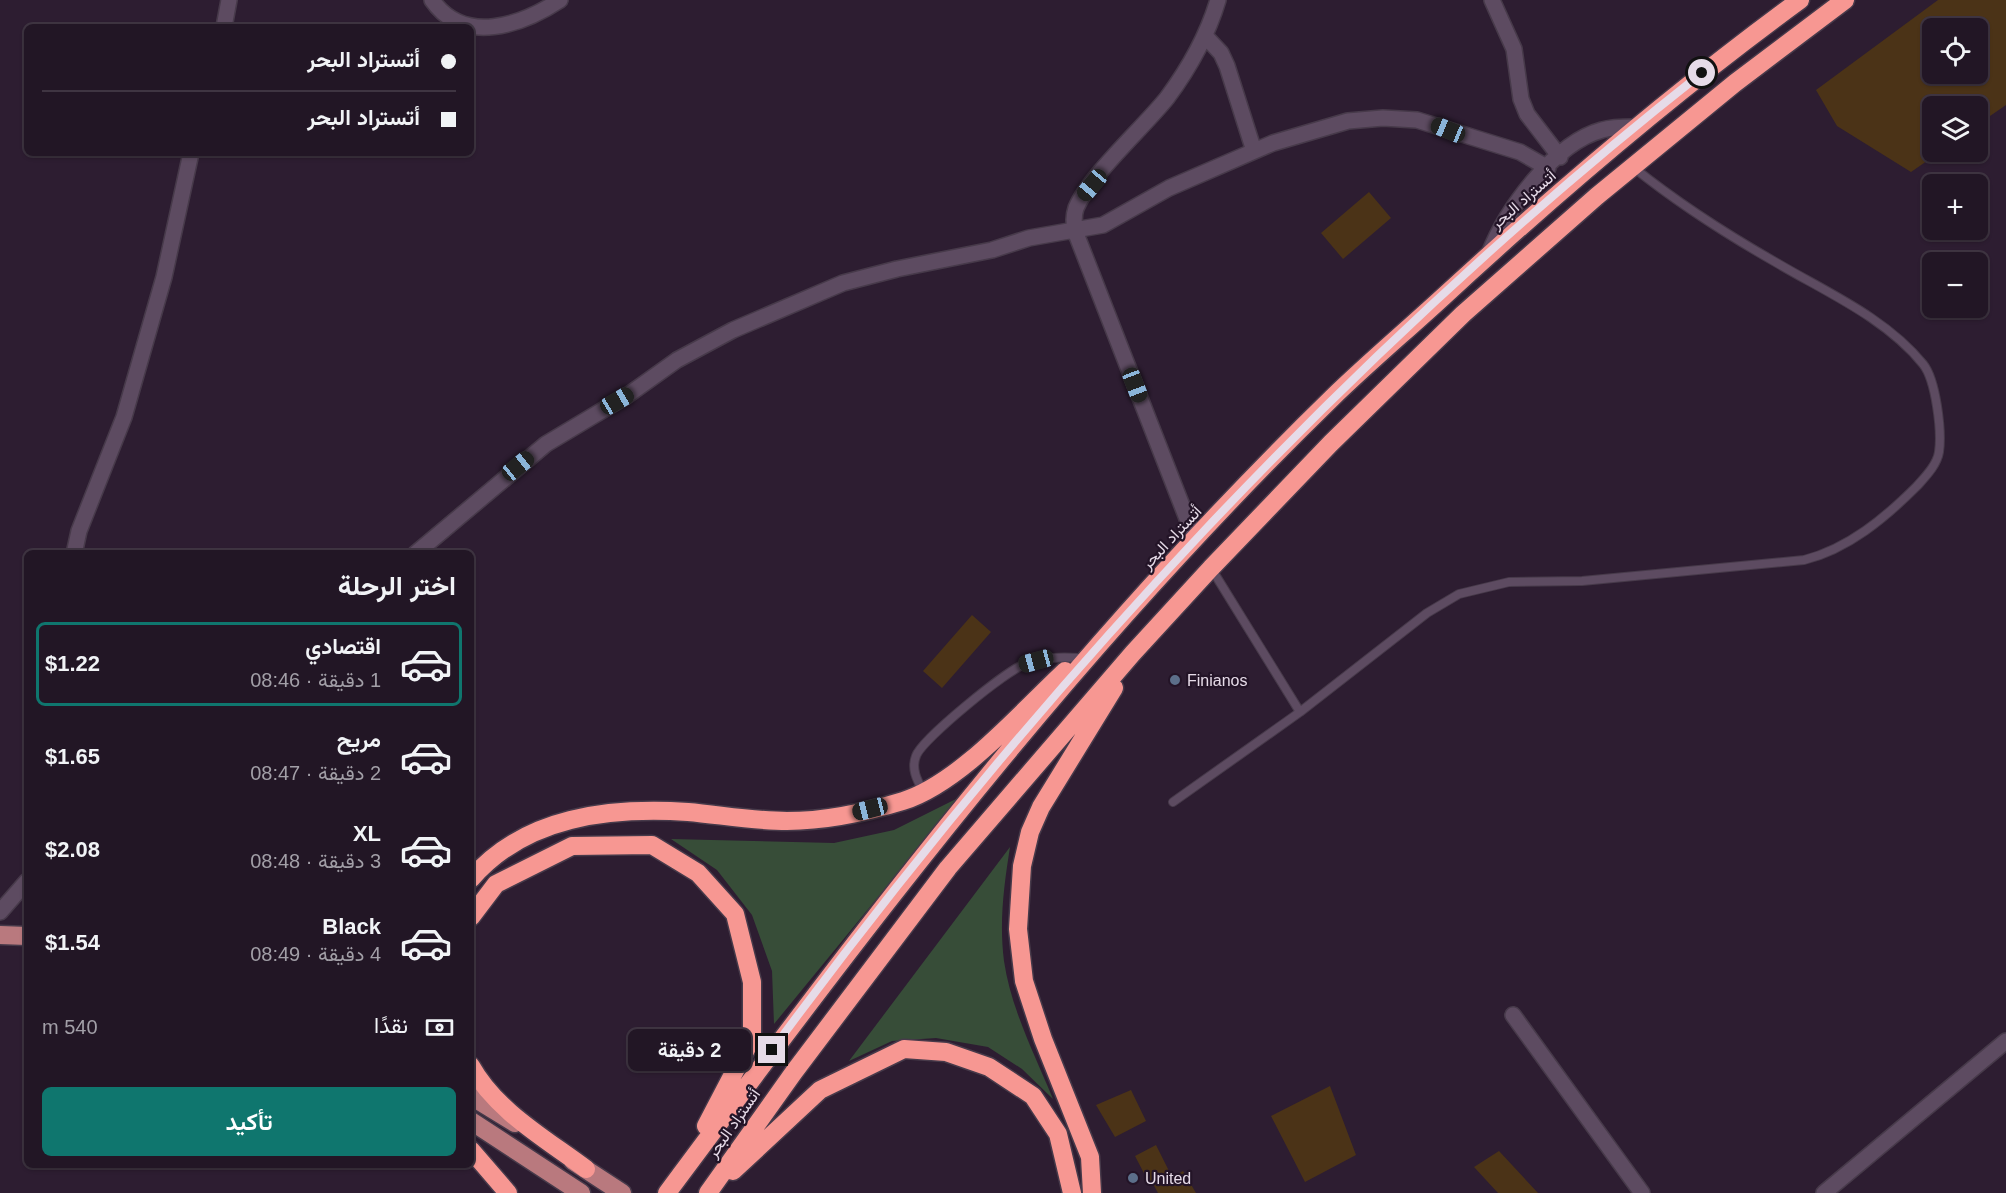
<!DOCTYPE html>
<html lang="ar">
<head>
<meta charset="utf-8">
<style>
  :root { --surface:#221625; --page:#2e2332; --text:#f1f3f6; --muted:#a29fa7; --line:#3f3542; --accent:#0f766e }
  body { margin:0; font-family:Helvetica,Vazirmatn,sans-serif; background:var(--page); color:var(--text); direction:rtl; height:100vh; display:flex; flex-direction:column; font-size:22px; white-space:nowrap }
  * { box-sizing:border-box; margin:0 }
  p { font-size:20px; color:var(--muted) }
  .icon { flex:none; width:33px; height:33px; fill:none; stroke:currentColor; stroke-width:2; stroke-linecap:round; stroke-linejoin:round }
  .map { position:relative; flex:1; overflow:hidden; direction:ltr }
  .drawer { position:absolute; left:24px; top:550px; width:450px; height:618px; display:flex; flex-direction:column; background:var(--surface); border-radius:9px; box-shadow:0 2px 4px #0004,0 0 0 2px var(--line); direction:rtl }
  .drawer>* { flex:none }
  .hud { position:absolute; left:24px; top:24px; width:450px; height:132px; border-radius:9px; box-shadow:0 2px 4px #0004,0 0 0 2px var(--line); direction:rtl; display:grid; align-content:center; height:132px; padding:0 18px; background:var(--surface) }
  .buttons { position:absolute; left:1922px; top:18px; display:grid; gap:12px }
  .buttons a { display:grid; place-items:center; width:66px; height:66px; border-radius:9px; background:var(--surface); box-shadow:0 2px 4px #0004,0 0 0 2px var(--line); font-size:30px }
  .end { position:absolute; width:27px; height:27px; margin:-14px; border:8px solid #e6dbe8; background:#111; box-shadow:0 0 0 3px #111 }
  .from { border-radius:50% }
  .bubble { position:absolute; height:42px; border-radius:9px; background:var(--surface); box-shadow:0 2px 4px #0004,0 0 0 2px var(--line); font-size:20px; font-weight:600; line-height:42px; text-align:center; direction:rtl }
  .car { position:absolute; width:18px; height:36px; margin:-18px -9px; border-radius:8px; box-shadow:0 0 4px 2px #0007; background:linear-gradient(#222 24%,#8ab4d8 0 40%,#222 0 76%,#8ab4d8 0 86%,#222 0) }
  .hud b { display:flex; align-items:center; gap:21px; height:57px; font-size:22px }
  .hud b+b { border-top:2px solid var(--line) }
  .hud i { width:15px; height:15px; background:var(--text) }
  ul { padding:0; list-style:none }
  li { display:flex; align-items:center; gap:18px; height:84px; margin:0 12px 9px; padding:0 6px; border:3px solid transparent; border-radius:9px }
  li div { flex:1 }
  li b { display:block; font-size:22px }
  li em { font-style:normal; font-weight:600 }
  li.active { border-color:var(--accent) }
  li>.icon { width:54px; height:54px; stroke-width:1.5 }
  h2 { padding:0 18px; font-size:27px; line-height:72px }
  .pay { display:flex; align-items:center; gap:15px; height:66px; padding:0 18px; font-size:22px }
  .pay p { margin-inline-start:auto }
  .cta { display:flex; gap:12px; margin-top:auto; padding:12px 18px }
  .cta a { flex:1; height:69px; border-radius:9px; background:var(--accent); color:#fff; font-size:24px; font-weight:600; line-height:69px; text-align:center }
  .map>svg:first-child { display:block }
  .green { fill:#374d38 }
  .building { fill:#4b3317; fill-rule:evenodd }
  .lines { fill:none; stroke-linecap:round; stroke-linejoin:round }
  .lane-casing { stroke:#473a4a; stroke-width:10 }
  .street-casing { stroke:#473a4a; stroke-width:18 }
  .primary-casing { stroke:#473a4a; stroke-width:21 }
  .highway-casing { stroke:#473a4a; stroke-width:21 }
  .lane { stroke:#5d4b61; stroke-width:8 }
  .street { stroke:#5d4b61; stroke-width:15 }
  .primary { stroke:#b9797e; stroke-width:18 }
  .highway { stroke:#f79792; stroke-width:18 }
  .route { stroke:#e6dbe8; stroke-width:8 }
  .service-dot { fill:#5c6f8a; stroke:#231427; stroke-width:2 }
  .labels { text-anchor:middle; stroke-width:4.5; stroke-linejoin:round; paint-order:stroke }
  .street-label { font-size:16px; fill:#e6dbe8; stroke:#231427 }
  .poi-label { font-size:16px; fill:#e6dbe8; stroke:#231427; text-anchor:start }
</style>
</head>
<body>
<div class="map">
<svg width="2006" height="1193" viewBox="0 0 2006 1193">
  <rect width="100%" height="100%" fill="#2d1d31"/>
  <path class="green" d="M960,797L774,1024L772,971L752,915L717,870L671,839L834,843L894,830Z
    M1010,847C1004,885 999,922 1004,961C1011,1009 1035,1055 1053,1099L1022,1069L988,1047L936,1038L892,1041L849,1061Z"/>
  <path class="building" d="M1938,0H2006V105L1977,125V106H1932V152H1940L1911,172L1837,126L1816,90ZM1932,28H1977V74H1932Z
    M1369,192L1391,218L1343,259L1321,233Z
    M972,615L991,632L942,688L923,671Z
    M1330,1086L1356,1155L1305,1182L1271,1116Z
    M1131,1090L1146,1121L1115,1137L1096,1105Z
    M1156,1145L1172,1177L1183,1171L1196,1193H1158L1152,1182L1149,1183L1135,1156Z
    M1499,1151L1538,1193H1498L1474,1167Z"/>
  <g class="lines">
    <defs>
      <path id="lane" d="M1211,568L1300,712
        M923,791C917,780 911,769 916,756C922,739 1007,670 1025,664C1044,657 1060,657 1080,658
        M1173,802L1300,712L1427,613L1459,594L1509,582L1582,581L1804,560C1848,549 1885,518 1917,486C1925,477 1937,465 1939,452C1942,431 1936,380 1923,364C1886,318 1826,292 1777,263C1726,234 1679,204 1633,167"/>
      <path id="street" d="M432,0C464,46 522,25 560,0
        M1492,0L1514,49L1521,99L1527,114L1560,157
        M224,27L229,0
        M1206,37L1221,53L1227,66L1254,151
        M1489,254C1506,210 1554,143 1602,130C1612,127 1623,127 1634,127
        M1195,539L1075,231C1074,223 1073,217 1076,208C1090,175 1143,128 1167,98C1190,67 1207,37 1218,0
        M74,554L79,531L124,417L164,277L191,153
        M415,554L546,444L628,395L677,360L733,330L843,283L897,269L992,250L1029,238L1103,225L1169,188L1273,143L1348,121L1383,118L1417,120L1520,152L1548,168
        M0,912L27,881
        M1513,1015L1642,1193
        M1824,1193L2006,1041"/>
      <path id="primary" d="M0,935L27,936
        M471,1096L515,1123
        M471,1121L581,1193
        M573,1161L622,1193"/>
      <path id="highway" d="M471,879C525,816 610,807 688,812C721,815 754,821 787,821C825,821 867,812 903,801C960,783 1021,712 1065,671
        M471,917L496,884L572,846L652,845L698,873L735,914L752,982V1038L706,1126
        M471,1066C496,1111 546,1139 586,1169
        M471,1150L508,1193
        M733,1171L820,1090L904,1049L946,1052L989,1067L1033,1096L1058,1134L1072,1193
        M667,1193C814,995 962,798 1126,614C1192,540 1261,467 1332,398C1368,363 1406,331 1443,297C1557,192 1674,92 1800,0
        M708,1193L794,1072L948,868L1133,653L1211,568L1331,443L1463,314L1597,196L1735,83L1845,0
        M1092,1193L1090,1157L1043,1039L1024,981L1018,929L1022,866L1030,832L1041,807L1114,688"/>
    </defs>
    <use href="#lane" class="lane-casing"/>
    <use href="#street" class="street-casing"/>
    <use href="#primary" class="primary-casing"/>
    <use href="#highway" class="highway-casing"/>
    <use href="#lane" class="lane"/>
    <use href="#street" class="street"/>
    <use href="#primary" class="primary"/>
    <use href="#highway" class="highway"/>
  </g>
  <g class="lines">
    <path class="route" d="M772,1050C1038,689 1349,351 1702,73"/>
  </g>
  <g class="service-dot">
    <circle cx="1175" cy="680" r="6"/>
    <circle cx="1133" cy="1178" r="6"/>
  </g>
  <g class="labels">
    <g class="street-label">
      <text transform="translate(1523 199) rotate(-41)" y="6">أتستراد البحر</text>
      <text transform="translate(1171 537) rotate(-47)" y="6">أتستراد البحر</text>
      <text transform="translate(733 1123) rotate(-55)" y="6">أتستراد البحر</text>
    </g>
    <g class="poi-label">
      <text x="1187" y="686">Finianos</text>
      <text x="1145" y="1184">United</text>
    </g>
  </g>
</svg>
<div class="buttons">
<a><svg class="icon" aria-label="locate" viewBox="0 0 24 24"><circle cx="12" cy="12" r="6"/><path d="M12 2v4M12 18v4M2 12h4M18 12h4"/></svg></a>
<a><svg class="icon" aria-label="layers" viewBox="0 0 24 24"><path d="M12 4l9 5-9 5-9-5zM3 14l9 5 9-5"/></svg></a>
<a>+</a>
<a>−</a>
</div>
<i class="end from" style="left:1702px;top:73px"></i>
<i class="end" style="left:772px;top:1050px"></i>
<div class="bubble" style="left:628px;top:1029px;width:123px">2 دقيقة</div>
<i class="car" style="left:1448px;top:130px;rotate:292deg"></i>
<i class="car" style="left:1092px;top:185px;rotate:220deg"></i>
<i class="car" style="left:1135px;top:385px;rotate:159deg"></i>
<i class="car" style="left:617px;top:401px;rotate:60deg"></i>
<i class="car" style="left:518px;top:466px;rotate:51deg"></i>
<i class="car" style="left:1036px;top:661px;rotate:255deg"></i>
<i class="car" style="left:870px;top:809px;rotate:256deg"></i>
<div class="hud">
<b><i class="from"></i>أتستراد البحر</b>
<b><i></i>أتستراد البحر</b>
</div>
<section class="drawer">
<h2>اختر الرحلة</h2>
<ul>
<li class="active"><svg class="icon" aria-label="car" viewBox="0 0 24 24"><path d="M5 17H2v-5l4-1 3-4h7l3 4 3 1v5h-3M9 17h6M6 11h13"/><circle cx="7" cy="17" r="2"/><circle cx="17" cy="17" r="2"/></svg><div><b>اقتصادي</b><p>1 دقيقة · 08:46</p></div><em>$1.22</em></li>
<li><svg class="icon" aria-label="car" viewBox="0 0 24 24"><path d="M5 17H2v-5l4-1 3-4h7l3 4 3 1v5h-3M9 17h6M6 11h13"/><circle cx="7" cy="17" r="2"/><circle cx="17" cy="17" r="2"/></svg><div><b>مريح</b><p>2 دقيقة · 08:47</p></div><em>$1.65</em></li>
<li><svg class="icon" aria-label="car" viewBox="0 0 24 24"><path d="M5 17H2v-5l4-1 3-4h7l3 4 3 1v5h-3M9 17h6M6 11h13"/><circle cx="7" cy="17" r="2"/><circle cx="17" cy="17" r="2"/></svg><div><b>XL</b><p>3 دقيقة · 08:48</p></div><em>$2.08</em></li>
<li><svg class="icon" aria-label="car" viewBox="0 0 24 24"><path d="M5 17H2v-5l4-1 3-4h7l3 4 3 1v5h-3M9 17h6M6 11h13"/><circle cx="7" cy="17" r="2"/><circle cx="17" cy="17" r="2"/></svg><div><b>Black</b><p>4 دقيقة · 08:49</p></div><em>$1.54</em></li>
</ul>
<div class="pay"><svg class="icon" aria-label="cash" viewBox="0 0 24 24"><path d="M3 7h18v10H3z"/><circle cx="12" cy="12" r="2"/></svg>نقدًا<p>540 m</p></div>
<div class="cta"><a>تأكيد</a></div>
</section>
</div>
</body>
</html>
